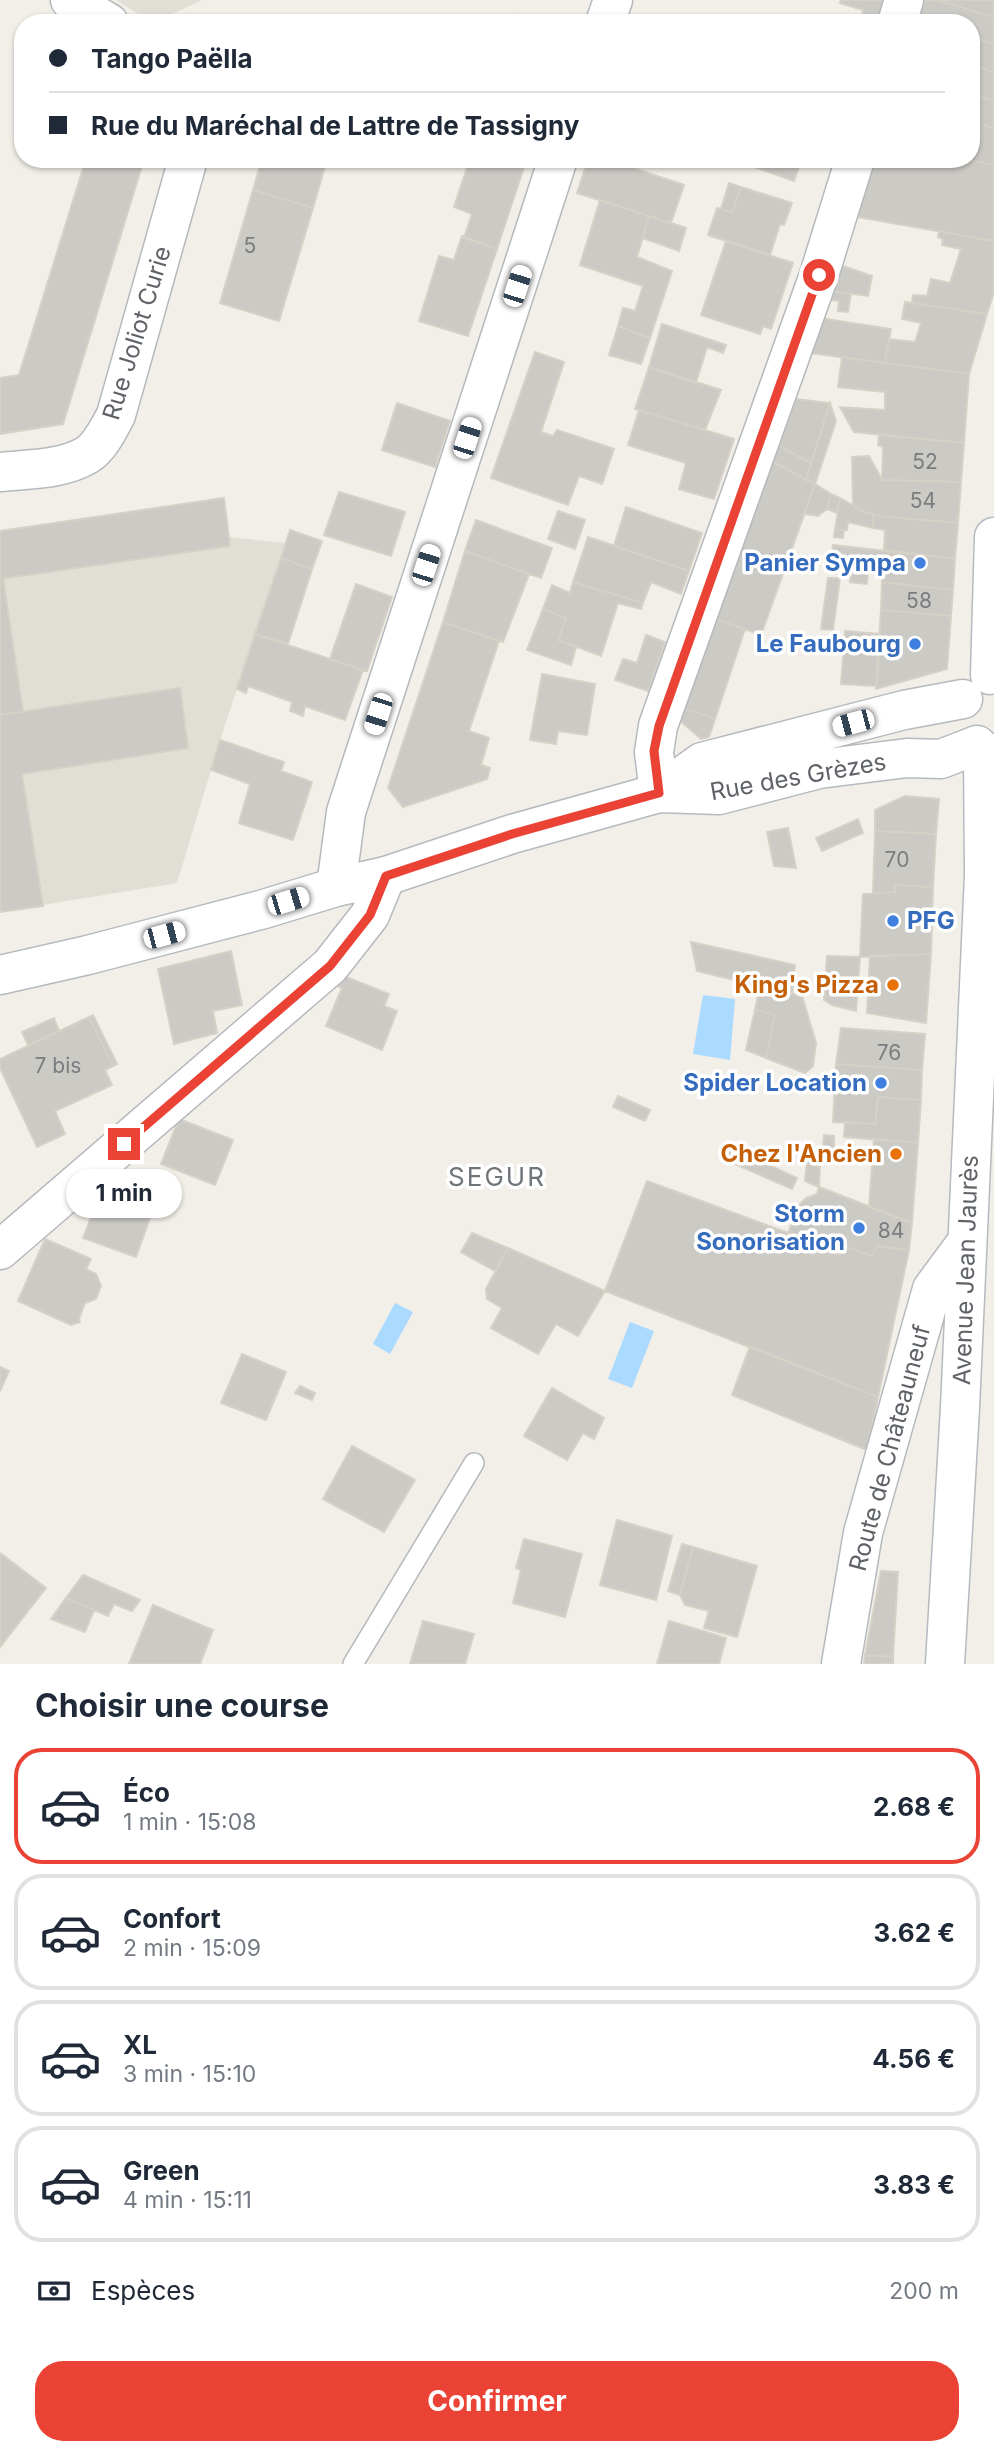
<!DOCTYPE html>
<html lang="fr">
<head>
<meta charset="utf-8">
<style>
  :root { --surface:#fff; --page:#f6f6f7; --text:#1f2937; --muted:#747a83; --line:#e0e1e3; --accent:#ea4335 }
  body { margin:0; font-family:Inter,sans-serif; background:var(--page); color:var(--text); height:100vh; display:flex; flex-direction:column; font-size:26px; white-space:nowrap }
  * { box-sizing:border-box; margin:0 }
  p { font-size:23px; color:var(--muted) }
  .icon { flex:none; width:38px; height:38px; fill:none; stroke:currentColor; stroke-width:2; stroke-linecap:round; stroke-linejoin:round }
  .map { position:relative; height:1664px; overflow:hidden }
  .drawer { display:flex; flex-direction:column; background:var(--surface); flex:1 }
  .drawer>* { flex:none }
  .hud { position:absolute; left:14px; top:14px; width:966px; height:154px; border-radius:28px; box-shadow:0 2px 5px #0004; display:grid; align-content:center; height:154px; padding:0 35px; background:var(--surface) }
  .end { position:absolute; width:32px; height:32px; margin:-16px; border:9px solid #ea4335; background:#fff; box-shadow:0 0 0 4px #fff }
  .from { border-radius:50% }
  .bubble { position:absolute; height:49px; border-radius:24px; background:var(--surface); box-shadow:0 2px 5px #0004; font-size:23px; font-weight:700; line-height:49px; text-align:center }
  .car { position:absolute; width:21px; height:42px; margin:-21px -10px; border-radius:9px; box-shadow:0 0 5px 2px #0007; background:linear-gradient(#fff 24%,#345 0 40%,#fff 0 76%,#345 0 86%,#fff 0) }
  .hud b { display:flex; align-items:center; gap:24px; height:66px; font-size:26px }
  .hud b+b { border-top:2px solid var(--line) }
  .hud i { width:18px; height:18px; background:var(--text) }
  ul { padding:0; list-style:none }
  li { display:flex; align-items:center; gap:21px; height:116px; margin:0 14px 10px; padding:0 21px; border:4px solid var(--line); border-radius:28px }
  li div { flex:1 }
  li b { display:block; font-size:26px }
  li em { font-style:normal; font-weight:700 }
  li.active { border-color:var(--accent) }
  li>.icon { width:63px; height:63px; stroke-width:1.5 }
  h2 { padding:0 35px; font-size:32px; line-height:84px }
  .pay { display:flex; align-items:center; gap:18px; height:77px; padding:0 35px; font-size:26px }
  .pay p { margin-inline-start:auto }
  .action { display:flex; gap:14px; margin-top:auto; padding:14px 35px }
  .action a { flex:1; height:80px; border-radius:28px; background:var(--accent); color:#fff; font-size:28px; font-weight:700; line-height:80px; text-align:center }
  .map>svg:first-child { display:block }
  .education { fill:#e1ded6 }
  .water { fill:#aadaff }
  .building { fill:#cccac5; stroke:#d6d1c6; stroke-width:2 }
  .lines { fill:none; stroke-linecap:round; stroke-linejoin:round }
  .lane-casing { stroke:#b5b8bc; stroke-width:22 }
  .street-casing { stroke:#b5b8bc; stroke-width:41 }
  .secondary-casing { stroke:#b6babf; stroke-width:41 }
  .lane { stroke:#fff; stroke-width:19 }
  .street { stroke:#fff; stroke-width:38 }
  .secondary { stroke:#fff; stroke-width:38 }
  .route { stroke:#ea4335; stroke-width:9 }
  .shop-dot { fill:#3f7fe0; stroke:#fff; stroke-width:2.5 }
  .food-dot { fill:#e8710a; stroke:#fff; stroke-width:2.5 }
  .labels { text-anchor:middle; stroke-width:7; stroke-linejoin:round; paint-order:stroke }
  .number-label { font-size:21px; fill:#7a7d7f }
  .street-label { font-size:24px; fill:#5f6368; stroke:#fff }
  .shop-label { font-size:24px; font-weight:bold; fill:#366cbe; stroke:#fff; text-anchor:end }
  .food-label { font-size:24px; font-weight:bold; fill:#c56008; stroke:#fff; text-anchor:end }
  .neighbourhood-label { font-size:26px; letter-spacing:2px; fill:#70757a; stroke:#fff }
</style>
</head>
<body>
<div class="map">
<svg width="994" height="1664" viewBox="0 0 994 1664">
  <rect width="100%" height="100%" fill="#f1efe8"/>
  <path class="education" d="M116,0H202L153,23Z
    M224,498L229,537L286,543L220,740L177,883L0,912V531Z"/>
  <path class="water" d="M703,995L735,999L730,1060L693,1054Z
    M395,1303L413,1312L390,1354L373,1344Z
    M630,1322L654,1331L632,1388L608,1379Z"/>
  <path class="building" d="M841,0H892L884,23H860L863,10L840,3Z
    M922,0H937L994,17V44L971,37V23H926L915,20Z
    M937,0H994V17Z
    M514,15L537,23H511Z
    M971,37L994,44V72L971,65Z
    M971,65L994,72V101L971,94Z
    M971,94L994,101V128L971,122Z
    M971,122L994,128V165L966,159H971Z
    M86,159H144L63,424L0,434V378L19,375Z
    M262,159H327L313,208L253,190Z
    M470,159H512L525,164L497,249L464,238L472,214L454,207Z
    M588,159H623L621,164L684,185L671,223L577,193Z
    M747,159H802L794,181L746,164Z
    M870,159H966L994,165V241L852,216Z
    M729,183L741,187L732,212L721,209Z
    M741,187L792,203L784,225L780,224L770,255L708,235L717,208L732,212Z
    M253,190L313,208L279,321L220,303Z
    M600,200L649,216L637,257L672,271L650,338L618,326L623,308L635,311L643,286L580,265Z
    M649,216L686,228L679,251L643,238Z
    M939,231L994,241V292L987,314L912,303L913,295L927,296L931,279L950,283L961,249L942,245L943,239L938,237Z
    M462,236L497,249L468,336L419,321L439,256L454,260Z
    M726,241L793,263L771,329L763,326L760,334L701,315Z
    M837,264L872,276L868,296L828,291Z
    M828,291L851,294L848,312L838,311L839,301L826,299Z
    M905,302L987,314L969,374L885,363L889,339L915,342L921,323L902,319Z
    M820,318L891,329L885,363L809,353Z
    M662,324L726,345L723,353L707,347L696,383L649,367Z
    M618,326L650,338L641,364L609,355Z
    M535,352L564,362L541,432L553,436L557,430L614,449L602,484L579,476L568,505L491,478Z
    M842,357L969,374L964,443L854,432L840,407L885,410V392L838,387Z
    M649,367L721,390L705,430L635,409Z
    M796,399L830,403L811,463L779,446Z
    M397,403L450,421L435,467L382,450Z
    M830,403L836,421L815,484L806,480Z
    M639,410L734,439L714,499L679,489L686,463L628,445Z
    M879,435L964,443L961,482L882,480L883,447L878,445Z
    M779,446L811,463L806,480L773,462Z
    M869,456L882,480L961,482L958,523L886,517L864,512L853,505L852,457Z
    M772,461L815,484L761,635L715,619Z
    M815,484L831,494L827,509L818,516L804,514Z
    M339,492L405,512L391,556L324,535Z
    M831,494L840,498L837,513L827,509Z
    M224,498L230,546L0,579V531Z
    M840,498L864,512L873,514V528L848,522L847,530H835Z
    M626,507L702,533L689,571L614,546Z
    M558,511L585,520L575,549L548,539Z
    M873,514L886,517L958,523L955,559L884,550L885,530L873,528Z
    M476,520L552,548L541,578L465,551Z
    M290,530L322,541L312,569L281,558Z
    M835,530H844L843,538L834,537Z
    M588,537L689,571L681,594L651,582L643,603L573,582Z
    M833,545L955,559L953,590L882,582L883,574L868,573L867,584L850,582L851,573L829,571Z
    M465,551L529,574L503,642L443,622Z
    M281,558L312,569L288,644L255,634Z
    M3,578L23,712L0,715V579Z
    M828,578H840L833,630L821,629Z
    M573,582L643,603L641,609L618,603L601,656L558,640L566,618L543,609L552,585L570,593Z
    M882,582L953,590L951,616L881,610Z
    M356,584L392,597L367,671L330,659Z
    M543,609L566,618L558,640L576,647L571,665L527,650Z
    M881,610L951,616L947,669L876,689Z
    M715,619L745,629L715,719L683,708Z
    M443,622L499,641L469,731L489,738L481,765L490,768L487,779L403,807L388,788Z
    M845,631L880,634L877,686L841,684Z
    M255,634L363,670L345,720L305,706L303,716L290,711L292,702L248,686L246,693L237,689Z
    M646,635L665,642L648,691L615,680L623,659L637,663Z
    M542,674L595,684L587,735L558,731L556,744L530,740Z
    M180,688L188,748L22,774L43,906L0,912V715Z
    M683,708L715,719L709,737L701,739L679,720Z
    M220,740L284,762L281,771L312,782L293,840L239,823L250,784L211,770Z
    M905,796L939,799L936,834L875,831V810Z
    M858,819L863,833L822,851L816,838Z
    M788,828L796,868L774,866L767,832Z
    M875,831L936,834L933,887L895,885V892L873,893Z
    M895,885L933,887L931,954L860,957L863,894L895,892Z
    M691,942L795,965L792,994L697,971Z
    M231,951L242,1005L213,1011L217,1033L174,1044L158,969Z
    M931,954L926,1023L867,1013L870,956Z
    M827,956L860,957L856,1011L832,1005L824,1000Z
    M341,975L389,994L384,1006L397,1011L382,1050L326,1026L342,988L332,983Z
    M760,986L802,996L816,1043L813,1066L805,1073L766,1058L775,1015L755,1010Z
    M755,1010L775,1015L766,1058L746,1050Z
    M93,1015L117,1064L113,1066L89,1017Z
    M89,1017L113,1066L105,1070L112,1085L55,1111L65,1134L37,1147L0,1068V1059Z
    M54,1018L59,1031L28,1045L22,1032Z
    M841,1028L925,1034L922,1070L836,1064Z
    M836,1064L922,1070L921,1100L878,1097L875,1124L833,1122Z
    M618,1096L650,1110L645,1121L613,1107Z
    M878,1097L921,1100L918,1143L844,1137L845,1122L875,1124Z
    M179,1119L233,1140L215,1185L161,1164Z
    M824,1135L834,1136V1148L823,1147Z
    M874,1139L918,1143L912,1223L869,1207Z
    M726,1145L797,1178L792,1189L721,1158Z
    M807,1162L820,1167L819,1187L805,1181Z
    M647,1181L788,1233L839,1255L843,1246L872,1256L877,1246L909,1250L878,1397L605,1291Z
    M819,1187L912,1223L909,1250L877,1246L872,1256L843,1246L839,1255L788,1233L799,1205L806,1198L817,1194Z
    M109,1195L152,1212L136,1257L83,1238L92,1215L99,1218Z
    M472,1233L508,1248L495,1271L461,1252Z
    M45,1239L91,1259L86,1269L96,1274L101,1286L96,1299L85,1303L79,1319L80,1322L71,1325L18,1301Z
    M508,1248L605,1291L578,1336L556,1324L538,1354L491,1328L502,1308L487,1299L486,1289Z
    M750,1346L878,1397L867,1450L732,1395Z
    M242,1354L286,1372L266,1420L221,1403Z
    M0,1367L9,1371L0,1391Z
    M300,1386L315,1393L312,1400L295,1393Z
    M552,1388L604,1418L594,1439L583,1433L567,1460L524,1436Z
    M352,1446L415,1480L384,1532L323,1499Z
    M617,1520L672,1536L656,1600L600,1585Z
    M524,1539L582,1554L565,1617L513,1603L521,1570L516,1568Z
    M682,1544L693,1547L680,1595L668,1591Z
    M693,1547L757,1566L737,1637L704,1628L709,1611L685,1605L680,1595Z
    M0,1553L46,1588L0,1647Z
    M881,1571L898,1572L893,1657L865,1655Z
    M83,1575L140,1600L132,1611L114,1604L108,1616L66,1598Z
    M66,1598L94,1610L85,1632L51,1619Z
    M153,1605L213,1630L200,1664H129Z
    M423,1621L474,1634L465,1664H410Z
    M669,1621L726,1638L719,1664H657Z
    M865,1655L893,1657V1664H864Z"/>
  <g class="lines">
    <defs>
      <path id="lane" d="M353,1664L474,1463"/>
      <path id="street" d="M70,0L109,23
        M605,23L613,0
        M897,23L904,0
        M0,472C28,469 62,470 87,455C100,447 109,428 116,415L188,159
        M659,793L654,752L658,726L819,275L855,159
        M336,887L346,812L558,159
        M0,1250L330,966L370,915L386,876"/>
      <path id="secondary" d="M990,675L994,537
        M659,793L702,762L904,710L963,699
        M0,975L88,955L264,909L336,887L386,876L512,834L659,793L719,795L819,769L907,758L941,759L977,745
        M841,1664L863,1533L932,1289L966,1243
        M945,1664L960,1408L984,875L983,750"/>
    </defs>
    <use href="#lane" class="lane-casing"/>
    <use href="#street" class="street-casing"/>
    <use href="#secondary" class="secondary-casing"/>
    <use href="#lane" class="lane"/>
    <use href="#street" class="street"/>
    <use href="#secondary" class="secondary"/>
  </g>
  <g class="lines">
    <path class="route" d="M124,1144L330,966L370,915L386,876L512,834L659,793L654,751L659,726L819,275"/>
  </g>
  <g class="shop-dot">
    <circle cx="920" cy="563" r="7"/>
    <circle cx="915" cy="644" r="7"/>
    <circle cx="893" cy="921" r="7"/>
    <circle cx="881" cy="1083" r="7"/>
    <circle cx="859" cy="1228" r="7"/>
  </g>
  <g class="food-dot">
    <circle cx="893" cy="985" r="7"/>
    <circle cx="896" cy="1154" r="7"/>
  </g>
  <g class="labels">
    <g class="number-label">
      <text x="250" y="253">5</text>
      <text x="925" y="469">52</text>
      <text x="923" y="508">54</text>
      <text x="919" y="608">58</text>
      <text x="897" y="867">70</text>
      <text x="889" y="1060">76</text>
      <text x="58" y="1073">7 bis</text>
      <text x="891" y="1238">84</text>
    </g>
    <g class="street-label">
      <text transform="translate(137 333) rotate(-73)" y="8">Rue Joliot Curie</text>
      <text transform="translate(798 777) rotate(-10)" y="8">Rue des Grèzes</text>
      <text transform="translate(966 1270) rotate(-88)" y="8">Avenue Jean Jaurès</text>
      <text transform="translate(890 1448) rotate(-75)" y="8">Route de Châteauneuf</text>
    </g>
    <g class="shop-label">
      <text x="906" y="571">Panier Sympa</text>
      <text x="901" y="652">Le Faubourg</text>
      <text x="907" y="929" text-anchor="start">PFG</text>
      <text x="867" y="1091">Spider Location</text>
      <text x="845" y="1222">Storm<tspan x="845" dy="28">Sonorisation</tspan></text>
    </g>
    <g class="food-label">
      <text x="879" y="993">King's Pizza</text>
      <text x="882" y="1162">Chez l'Ancien</text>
    </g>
    <g class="neighbourhood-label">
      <text x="497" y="1186">SEGUR</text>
    </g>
  </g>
</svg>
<i class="end from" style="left:819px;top:275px"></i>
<i class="end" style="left:124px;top:1144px"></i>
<div class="bubble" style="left:66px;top:1169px;width:116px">1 min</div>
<i class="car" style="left:517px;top:286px;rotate:18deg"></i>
<i class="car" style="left:467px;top:438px;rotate:18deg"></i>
<i class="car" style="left:426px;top:565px;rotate:18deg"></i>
<i class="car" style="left:378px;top:714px;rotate:198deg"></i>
<i class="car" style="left:853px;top:723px;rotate:255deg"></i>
<i class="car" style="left:288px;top:901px;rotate:73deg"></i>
<i class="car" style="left:164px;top:935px;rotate:75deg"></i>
<div class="hud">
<b><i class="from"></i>Tango Paëlla</b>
<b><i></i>Rue du Maréchal de Lattre de Tassigny</b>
</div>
</div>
<section class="drawer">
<h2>Choisir une course</h2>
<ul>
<li class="active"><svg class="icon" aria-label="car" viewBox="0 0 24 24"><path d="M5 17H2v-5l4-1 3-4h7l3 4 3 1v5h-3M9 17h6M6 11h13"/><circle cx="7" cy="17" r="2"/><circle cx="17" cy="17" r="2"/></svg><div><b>Éco</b><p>1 min · 15:08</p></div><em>2.68 €</em></li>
<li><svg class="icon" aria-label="car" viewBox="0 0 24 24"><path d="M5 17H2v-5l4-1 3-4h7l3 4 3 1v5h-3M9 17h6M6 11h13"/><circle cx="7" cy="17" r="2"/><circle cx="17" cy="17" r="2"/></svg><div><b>Confort</b><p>2 min · 15:09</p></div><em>3.62 €</em></li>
<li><svg class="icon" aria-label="car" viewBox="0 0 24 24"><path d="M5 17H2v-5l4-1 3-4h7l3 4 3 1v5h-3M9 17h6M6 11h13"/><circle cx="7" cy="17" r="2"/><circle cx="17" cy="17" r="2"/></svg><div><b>XL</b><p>3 min · 15:10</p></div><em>4.56 €</em></li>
<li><svg class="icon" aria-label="car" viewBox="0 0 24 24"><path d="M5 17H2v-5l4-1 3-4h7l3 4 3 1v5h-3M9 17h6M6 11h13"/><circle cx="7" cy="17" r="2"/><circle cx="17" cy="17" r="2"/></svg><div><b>Green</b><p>4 min · 15:11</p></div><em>3.83 €</em></li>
</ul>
<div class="pay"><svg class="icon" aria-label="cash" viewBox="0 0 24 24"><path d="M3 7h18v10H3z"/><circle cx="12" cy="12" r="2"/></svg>Espèces<p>200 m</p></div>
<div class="action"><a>Confirmer</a></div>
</section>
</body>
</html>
